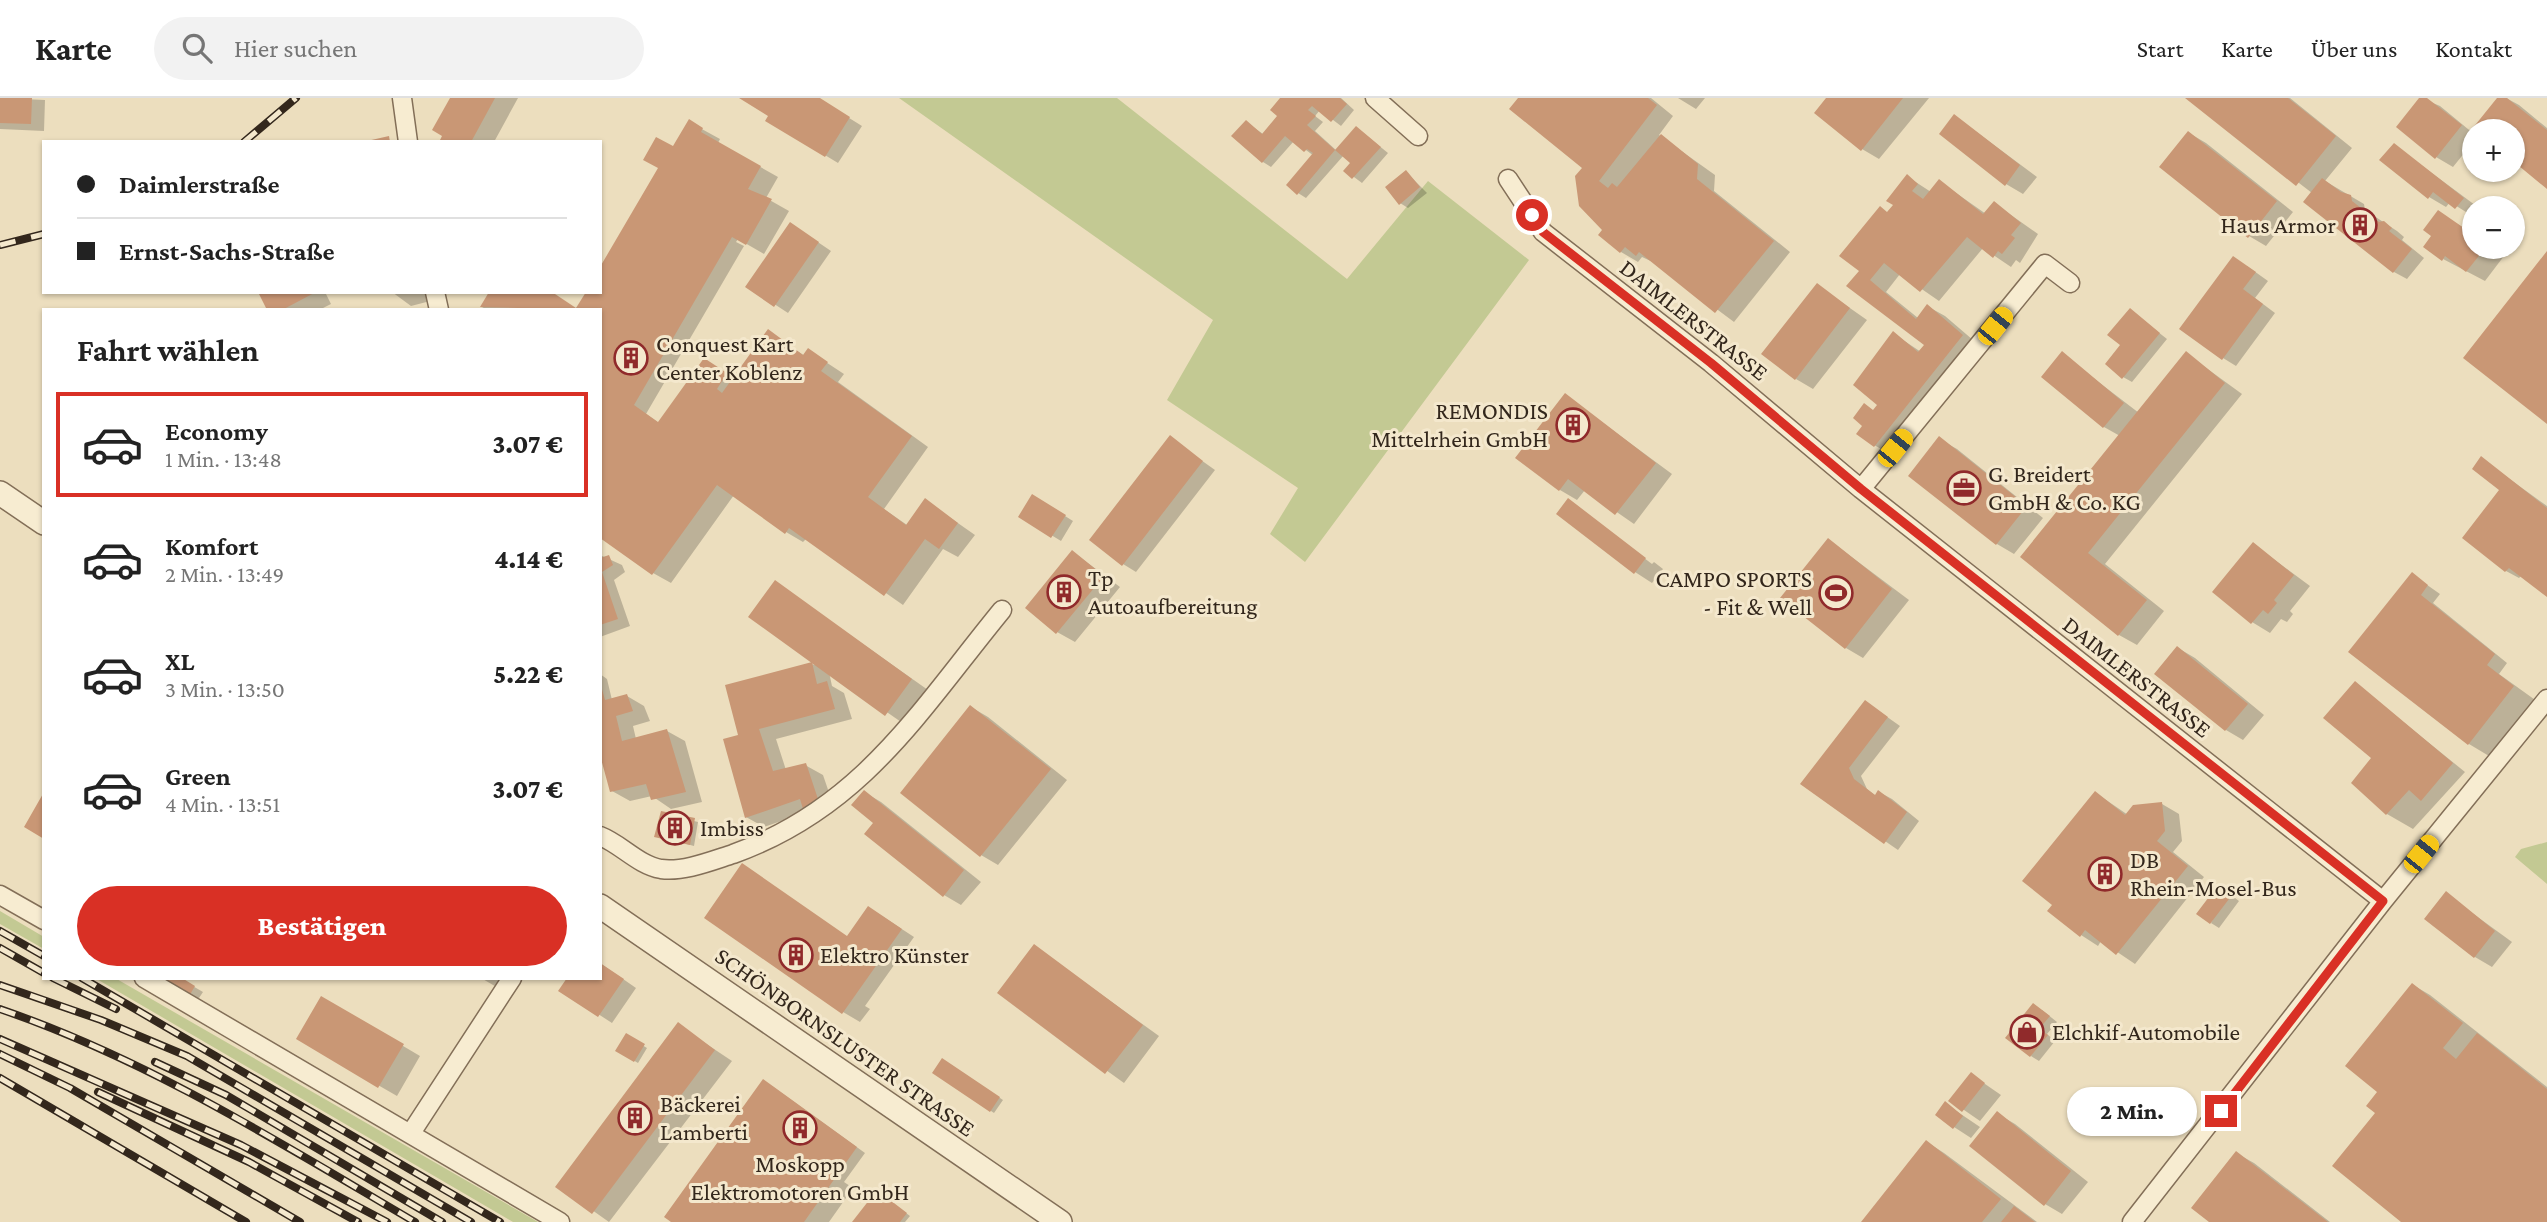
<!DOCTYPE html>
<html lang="de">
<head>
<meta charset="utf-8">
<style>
  :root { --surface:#fff; --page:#f2f2f2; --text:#222; --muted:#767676; --line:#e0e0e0; --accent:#d93025 }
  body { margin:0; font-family:"Crimson Pro",serif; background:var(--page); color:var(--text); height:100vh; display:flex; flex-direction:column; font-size:26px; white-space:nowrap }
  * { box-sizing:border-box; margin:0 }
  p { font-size:23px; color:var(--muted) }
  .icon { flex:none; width:38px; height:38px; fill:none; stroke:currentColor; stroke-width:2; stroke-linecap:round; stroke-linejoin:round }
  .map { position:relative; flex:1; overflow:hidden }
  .sheet { position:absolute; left:42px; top:210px; width:560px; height:672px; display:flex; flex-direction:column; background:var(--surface); border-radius:0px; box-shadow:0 2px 5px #0004 }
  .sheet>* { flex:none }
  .hud { position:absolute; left:42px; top:42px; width:560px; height:154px; border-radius:0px; box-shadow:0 2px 5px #0004; display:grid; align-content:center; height:154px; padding:0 35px; background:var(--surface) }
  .tools { position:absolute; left:2462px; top:21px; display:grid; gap:14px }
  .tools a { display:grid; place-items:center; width:63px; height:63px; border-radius:50%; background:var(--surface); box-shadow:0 2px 5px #0004; font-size:35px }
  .end { position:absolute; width:32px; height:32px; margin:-16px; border:9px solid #d93025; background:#fff; box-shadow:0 0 0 4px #fff }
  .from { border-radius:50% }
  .bubble { position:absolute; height:49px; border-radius:24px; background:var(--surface); box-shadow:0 2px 5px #0004; font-size:23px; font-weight:800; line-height:49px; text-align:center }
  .car { position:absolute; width:21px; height:42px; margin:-21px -10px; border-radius:9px; box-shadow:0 0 5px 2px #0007; background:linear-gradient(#f5c518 24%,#345 0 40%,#f5c518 0 76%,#345 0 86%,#f5c518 0) }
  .hud b { display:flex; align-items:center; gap:24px; height:66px; font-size:26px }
  .hud b+b { border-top:2px solid var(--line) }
  .hud i { width:18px; height:18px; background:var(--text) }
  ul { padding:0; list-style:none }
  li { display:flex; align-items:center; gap:21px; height:105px; margin:0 14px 10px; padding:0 21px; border:4px solid transparent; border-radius:0px }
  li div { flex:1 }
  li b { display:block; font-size:26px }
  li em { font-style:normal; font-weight:800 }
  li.selected { border-color:var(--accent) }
  li>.icon { width:63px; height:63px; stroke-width:1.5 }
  h2 { padding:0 35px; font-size:32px; line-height:84px }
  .primary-button { display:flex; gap:14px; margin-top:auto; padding:14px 35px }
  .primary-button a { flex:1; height:80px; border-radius:42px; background:var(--accent); color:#fff; font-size:28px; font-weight:800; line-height:80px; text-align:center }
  header { display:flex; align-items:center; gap:42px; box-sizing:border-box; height:98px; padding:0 35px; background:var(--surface); border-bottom:2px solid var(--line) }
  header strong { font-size:33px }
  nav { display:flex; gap:38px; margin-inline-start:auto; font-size:24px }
  .search { width:490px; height:63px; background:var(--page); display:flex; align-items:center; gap:18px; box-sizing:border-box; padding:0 24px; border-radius:38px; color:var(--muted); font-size:26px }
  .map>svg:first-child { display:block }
  .green { fill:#c3c993 }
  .shadow { fill:#0003 }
  .building { fill:#c99775 }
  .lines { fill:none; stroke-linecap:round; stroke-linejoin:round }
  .minor-casing { stroke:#836f58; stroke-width:21 }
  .tertiary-casing { stroke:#836f58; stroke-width:26 }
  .minor { stroke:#f7ecd1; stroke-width:18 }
  .tertiary { stroke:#f7ecd1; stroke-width:23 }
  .rail-casing { stroke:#33271c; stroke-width:8 }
  .rail { stroke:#f4e8cd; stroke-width:5; stroke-dasharray:16; stroke-linecap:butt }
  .route { stroke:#d93025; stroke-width:9 }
  .labels { text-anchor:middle; stroke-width:6; stroke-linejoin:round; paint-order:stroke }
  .poi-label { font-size:24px; fill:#33271c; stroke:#f4e8cd; text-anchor:start }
  .street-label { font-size:24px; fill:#33271c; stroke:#f4e8cd }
</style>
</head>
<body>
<header>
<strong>Karte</strong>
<div class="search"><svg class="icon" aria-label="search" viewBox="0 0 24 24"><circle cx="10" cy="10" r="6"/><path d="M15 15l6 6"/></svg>Hier suchen</div>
<nav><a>Start</a><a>Karte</a><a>Über uns</a><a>Kontakt</a></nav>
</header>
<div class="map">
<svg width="2547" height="1124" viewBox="0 0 2547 1124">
  <rect width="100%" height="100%" fill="#ecdebe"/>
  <path class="green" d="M899,0H1117L1347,181L1428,83L1529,162L1305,464L1270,436L1298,390L1167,302L1213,222Z
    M2547,744V786L2515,759L2521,751Z
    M0,813L44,839V851L0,826Z
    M95,880H115L538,1124H513Z"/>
  <path class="shadow" d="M0,0L45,2L44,33L0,31Z
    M452,0H518L494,44H441Z
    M742,0H817L862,28L838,65L767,22L770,17Z
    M1283,0H1341L1354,12L1341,28L1320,12L1315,18L1323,24L1315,33L1337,53L1357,30L1388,55L1362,85L1346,73L1353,65L1344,57L1306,100L1298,95L1314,58L1294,43L1271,69L1263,64L1246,24L1263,36L1279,18Z
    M1521,0H1651L1673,18L1659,37L1715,77L1714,93L1790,154L1734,224L1655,165L1642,159L1638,164L1621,154L1605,132L1584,70Z
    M1678,0H1705L1696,11Z
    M1828,0H1929L1879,61L1862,51Z
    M2188,0H2290L2352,50L2325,83L2364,106L2365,112L2397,133L2404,139L2402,142L2424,160L2407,181L2394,174L2312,95Z
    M2421,0L2440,8L2474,36V43L2453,69L2436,59Z
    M2499,0H2506L2519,7L2547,30V88L2513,61V33H2478L2474,30Z
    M1955,18L2037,79L2023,96L2006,86Z
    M689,24L720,41L718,45L778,79L766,100L789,113L764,156L738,141L736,144L744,148L646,316L660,326L717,270L734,281L768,234L805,258L809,253L844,276L838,284L928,349L884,411L907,427L925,402L975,437L958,459L943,451L903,507L807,440L803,444L786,434L734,397L671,485L653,475L600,212H487L482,209L576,210L600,194Z
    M2189,35L2206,45L2293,114L2266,148L2249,138Z
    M2394,47L2479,110H2474V119L2450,104L2446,109L2429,99Z
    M1406,74L1427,95L1408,110L1400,105Z
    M1908,79L1931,94L1939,83L1986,116L1994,105L2038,136L2020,165L2016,162L2011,169L1983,150L1939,203L1900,176L1886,194L1918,220L1927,208L1945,218L1980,248L1892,357L1874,347L1875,313L1879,307L1894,236L1921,254L1926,247L1861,173Z
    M2456,125L2474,138V149H2490L2504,158L2485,183L2443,161Z
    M803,134L831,153L788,215L748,189Z
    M2247,168L2268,183L2255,200L2275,215L2236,268L2223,260Z
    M1817,187L1867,222L1813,291L1796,281Z
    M260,194H325L331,206L319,212H269Z
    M392,194H441L442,200L411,208Z
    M2130,212L2167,241L2132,284L2123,279Z
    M2062,256L2139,315L2187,256L2242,296L2105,466L2164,513L2137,547L2119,537L2022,459L2120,338L2104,329L2044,278Z
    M1565,297L1672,376L1634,426L1585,392L1577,402L1560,392Z
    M1170,340L1215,372L1136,474L1123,466Z
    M1939,341L1957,351L2043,420L2014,456L1997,446Z
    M2482,361L2547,408V497L2522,477L2519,480L2506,473L2501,392Z
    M1033,398L1073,423L1061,443L1020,418Z
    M1568,402L1652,466L1654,464L1663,471L1652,485L1635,474Z
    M1829,442L1909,502L1863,560L1846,550Z
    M2253,446L2310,488L2290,513L2293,516L2287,524L2281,521L2270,535L2252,524Z
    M1073,454L1120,489L1075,544L1057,534Z
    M600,457L622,467L625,474L614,482L630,528L600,539Z
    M2413,477L2440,496L2433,505L2507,565L2499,576L2538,604L2494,661L2469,646Z
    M775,484L928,592L904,626L829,574L832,588L844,595L852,621L776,641L786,672L805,667L823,677L835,712L822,719L810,713L764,729L746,719L740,638L811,566L820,568Z
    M2178,550L2195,560L2264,617L2243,642L2226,632Z
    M600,576L607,581L612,602L627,598L644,608L650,623L633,628L636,641L667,633L685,643L702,704L671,711L652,698L630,703L612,693L600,651Z
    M2355,585L2465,674L2413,731L2387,716L2354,684L2373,660Z
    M1866,604L1900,628L1861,678L1867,691L1876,698L1879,694L1892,701L1919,723L1898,752L1802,686Z
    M971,609L988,619L1067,682L998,767L981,757Z
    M864,694L881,704L981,784L961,807L944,797L876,725Z
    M2096,695L2128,717L2162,706L2179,716L2182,743L2173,754L2204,779L2135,866L2101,843L2098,848L2081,837L2055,807Z
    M662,715L698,724L694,748L656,738Z
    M2227,794L2239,803L2219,830L2211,825Z
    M2446,796L2512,844L2492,869L2475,859Z
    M882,818L914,839L865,908L870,911L860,924L843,914L848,839Z
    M1034,848L1159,938L1124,985L999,895Z
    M600,865L636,890L612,925L561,892L600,880Z
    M157,880H179L203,894L197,903Z
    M481,880H514L505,894Z
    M2413,887L2430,897L2547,989V1124H2404L2377,1015L2380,994Z
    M322,900L420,958L397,998L298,941Z
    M2042,912L2057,924L2047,936L2055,943L2039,963L2031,958Z
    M678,927L732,963L609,1124L558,1088Z
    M627,938L647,950L638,965L618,953Z
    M943,962L1003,1002L994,1015L934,975Z
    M1972,977L2001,997L1980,1023L1951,1003Z
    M772,988L865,1055L844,1084L853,1090L829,1124H674Z
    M1946,1006L1980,1029L1971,1040L1954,1029Z
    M1998,1016L2015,1026L2088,1084L2062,1116L2045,1106Z
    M1927,1044L1944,1055L2037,1124H1864Z
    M2236,1055L2254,1065L2330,1124H2212Z
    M880,1096L910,1118L905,1124H854Z"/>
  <path class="building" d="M0,0H32L31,26L0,25Z
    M450,0H495L471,44H439L442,38L432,32Z
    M739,0H820L850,19L825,59L765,23L768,18Z
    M1280,0H1340L1347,6L1331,24L1312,8L1308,12L1316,18L1307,27L1335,52L1356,28L1381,49L1352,81L1343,73L1350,65L1335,52L1297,97L1286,87L1313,55L1307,51L1304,54L1285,38L1262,65L1231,38L1246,22L1262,36L1277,18L1270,12Z
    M1518,0H1648L1657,7L1599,83L1608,90L1612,85L1617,89L1661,36L1698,66L1697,81L1774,143L1715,215L1639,154L1636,158L1625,149L1620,155L1598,137L1602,132L1579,108L1575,78L1582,70L1509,11Z
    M1826,0H1903L1861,53L1814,15Z
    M2185,0H2288L2336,38L2296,88Z
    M2419,0H2427L2462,27L2435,61L2396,29Z
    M2497,0H2507L2547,32V91L2513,63V33L2472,31Z
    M1954,16L2020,67L2005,88L1939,36Z
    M689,21L703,30L701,34L761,68L748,91L772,101L746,147L732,139L634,307L658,324L704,260L727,275L717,291L722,295L768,231L803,257L808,250L828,264L821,273L912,338L868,399L906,427L925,400L958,425L939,451L925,441L884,498L789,430L785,436L717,387L652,477L600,440V212L480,209L489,194H552L576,210L586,194H600V169L658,70L643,62L656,39L673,48Z
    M2188,33L2277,103L2248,140L2159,69Z
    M389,38L390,44H367V43Z
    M2394,45L2464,100L2455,111L2433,94L2428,101L2379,62Z
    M1406,72L1420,89L1399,107L1385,89Z
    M1907,76L1918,86L1912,93L1923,101L1939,81L1983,116L1994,103L2021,125L2011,137L2015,140L2002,156L1998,153L1993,160L1967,139L1920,194L1884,165L1870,182L1916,221L1927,206L1963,237L1874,349L1856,336L1862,328L1853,320L1864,305L1873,312L1877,307L1853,287L1893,233L1918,254L1924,247L1846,188L1859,173L1839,158L1880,108L1887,114L1893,107L1886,103Z
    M2322,80L2341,94L2351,97L2352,103L2379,124L2384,123L2392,130L2389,133L2412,151L2393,175L2303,104Z
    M2438,112L2474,137V149H2486L2466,174L2445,158L2442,163L2423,149L2431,138L2423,132Z
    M790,124L819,144L774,209L745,189Z
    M2547,153V326L2463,260Z
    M2233,158L2256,174L2243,191L2263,206L2222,262L2179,231Z
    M1817,185L1850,210L1795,282L1761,256Z
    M258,194H316L282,212H267Z
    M2130,210L2160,235L2122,281L2105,266L2120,247L2107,237Z
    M2062,253L2124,305L2103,330L2041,279Z
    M2186,253L2225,285L2088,455L2147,502L2118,538L2020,459Z
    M1565,295L1656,365L1615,417L1568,381L1559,393L1515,360Z
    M1170,337L1203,363L1122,468L1089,442Z
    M1939,338L2027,408L1996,447L1908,378Z
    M2481,358L2547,410V499L2509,470L2505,474L2462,440L2499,392L2472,371Z
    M1032,396L1066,417L1051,440L1018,419Z
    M1568,400L1646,460L1634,476L1556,416Z
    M1828,440L1892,491L1845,551L1780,500Z
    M2253,444L2294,477L2274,502L2277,505L2268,516L2263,512L2251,526L2212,494Z
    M1072,452L1104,478L1056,536L1025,510Z
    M609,457L613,467L602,474L618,521L600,527V460Z
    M2412,474L2428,487L2421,497L2495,556L2487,567L2514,588L2468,647L2348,554Z
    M775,482L912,581L885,618L748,519Z
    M2177,548L2248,606L2225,633L2154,576Z
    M812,564L817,586L827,583L835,611L759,631L773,673L806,665L818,701L803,711L800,701L745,720L723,641L738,637L725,587Z
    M2355,583L2453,665L2421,703L2409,692L2386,717L2351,685L2371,660L2323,620Z
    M600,584L605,602L627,596L633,613L616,618L622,643L667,631L686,694L651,702L646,686L610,694L600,657Z
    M1865,602L1888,619L1849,670L1854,681L1875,697L1878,692L1907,714L1884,746L1800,686Z
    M970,607L1051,671L980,759L900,695Z
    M864,692L964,772L943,799L864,736L873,725L851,707Z
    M2095,693L2125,717L2133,707L2162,704L2165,733L2157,743L2188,768L2116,857L2085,832L2080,839L2047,813L2052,807L2022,783Z
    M44,694V741L24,729Z
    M661,713L695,720L690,747L654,739Z
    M742,765L847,838L868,808L902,831L842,916L704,820Z
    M2218,787L2232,797L2210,826L2196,816Z
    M2446,793L2495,833L2474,860L2424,821Z
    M1034,846L1143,927L1105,976L997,895Z
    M600,865L624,881L598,919L558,893L567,880H600Z
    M154,880H182L195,888L188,900Z
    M2412,885L2463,925L2443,950L2456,961L2477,935L2547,991V1124H2401L2332,1068L2375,1015L2366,1008L2377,994L2345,968Z
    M321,898L404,946L378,990L296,941Z
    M2033,905L2050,918L2039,931L2048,937L2030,959L2005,940Z
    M678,924L715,952L592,1116L555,1089Z
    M626,935L645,946L634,964L615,953Z
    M942,960L1000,999L990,1014L932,975Z
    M1971,974L1985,985L1962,1014L1948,1003Z
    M763,981L857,1049L804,1124H671L664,1119Z
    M1945,1003L1963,1018L1953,1031L1935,1017Z
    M1997,1013L2071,1073L2044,1108L1969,1048Z
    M1926,1042L2001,1101L1982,1124H1861Z
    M2236,1053L2328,1124H2209L2191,1110Z
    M877,1092L907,1115L900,1124H852Z
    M2014,1108L2035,1124H2001Z"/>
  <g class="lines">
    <defs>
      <path id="minor" d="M402,0L408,44
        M1375,0L1418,38
        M1508,81L1543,134L1711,265L1861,391L2383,803
        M435,194L439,212
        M1861,391L2045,166L2070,185
        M600,738C621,746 638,767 661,771C684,774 711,763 733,756C862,710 920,612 1002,512
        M0,797L44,822
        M144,880L560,1124
        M411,1035L512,880
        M2132,1124L2383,803L2547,601"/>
      <path id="tertiary" d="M0,395L44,425
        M600,808L1060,1124"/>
    </defs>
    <use href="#minor" class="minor-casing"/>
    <use href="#tertiary" class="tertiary-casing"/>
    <use href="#minor" class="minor"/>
    <use href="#tertiary" class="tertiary"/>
    <defs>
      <path id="rail" d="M244,44L296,0
        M0,147L44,136
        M0,833L44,858
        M0,850L44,875
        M53,880L116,911
        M82,880L500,1124
        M0,887L101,922L187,958L471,1124
        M0,911C149,962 280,1045 415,1124
        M0,941L241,1047L387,1124
        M0,956L70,990L300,1124
        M155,964L226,997L442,1124
        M0,980L246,1124
        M98,994L249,1064L358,1124"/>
    </defs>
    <use href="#rail" class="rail-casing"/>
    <use href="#rail" class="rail"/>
  </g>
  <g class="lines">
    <path class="route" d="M1532,117L1543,134L1711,265L1861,391L2383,803L2221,1013"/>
  </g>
  <defs>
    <symbol id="building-ring" viewBox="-11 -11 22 22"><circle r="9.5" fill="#f4e8cd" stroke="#902a2b" stroke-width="1.5"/><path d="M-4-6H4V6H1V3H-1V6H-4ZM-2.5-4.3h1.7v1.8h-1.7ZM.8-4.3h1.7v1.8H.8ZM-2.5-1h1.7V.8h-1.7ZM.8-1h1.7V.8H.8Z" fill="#902a2b"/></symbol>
    <symbol id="office-ring" viewBox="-11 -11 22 22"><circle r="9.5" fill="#f4e8cd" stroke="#902a2b" stroke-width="1.5"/><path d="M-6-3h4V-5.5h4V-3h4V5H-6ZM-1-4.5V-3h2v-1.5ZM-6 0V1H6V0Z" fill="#902a2b"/></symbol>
    <symbol id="stadium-ring" viewBox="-11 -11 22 22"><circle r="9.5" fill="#f4e8cd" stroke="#902a2b" stroke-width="1.5"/><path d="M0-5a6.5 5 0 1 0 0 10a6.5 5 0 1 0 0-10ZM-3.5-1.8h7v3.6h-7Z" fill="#902a2b"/></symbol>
    <symbol id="shop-ring" viewBox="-11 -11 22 22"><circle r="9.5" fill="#f4e8cd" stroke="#902a2b" stroke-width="1.5"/><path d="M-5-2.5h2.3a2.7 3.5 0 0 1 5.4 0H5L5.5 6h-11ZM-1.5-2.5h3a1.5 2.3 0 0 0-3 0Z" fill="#902a2b"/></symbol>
  </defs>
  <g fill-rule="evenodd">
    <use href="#building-ring" x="2341" y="108" width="38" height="38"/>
    <use href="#building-ring" x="612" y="241" width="38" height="38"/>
    <use href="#building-ring" x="1554" y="308" width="38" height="38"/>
    <use href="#office-ring" x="1945" y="371" width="38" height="38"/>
    <use href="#building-ring" x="1045" y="475" width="38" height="38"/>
    <use href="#stadium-ring" x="1817" y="476" width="38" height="38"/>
    <use href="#building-ring" x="656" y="711" width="38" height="38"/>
    <use href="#building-ring" x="2086" y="757" width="38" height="38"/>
    <use href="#building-ring" x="777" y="838" width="38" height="38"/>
    <use href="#shop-ring" x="2008" y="915" width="38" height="38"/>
    <use href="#building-ring" x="616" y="1001" width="38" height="38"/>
    <use href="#building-ring" x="781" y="1011" width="38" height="38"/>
  </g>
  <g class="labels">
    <g class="poi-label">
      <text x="2336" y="135" text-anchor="end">Haus Armor</text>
      <text x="656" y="254">Conquest Kart<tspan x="656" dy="28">Center Koblenz</tspan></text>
      <text x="1548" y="321" text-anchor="end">REMONDIS<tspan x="1548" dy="28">Mittelrhein GmbH</tspan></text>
      <text x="1988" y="384">G. Breidert<tspan x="1988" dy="28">GmbH &amp; Co. KG</tspan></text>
      <text x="1088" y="488">Tp<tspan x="1088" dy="28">Autoaufbereitung</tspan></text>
      <text x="1812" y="489" text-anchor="end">CAMPO SPORTS<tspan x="1812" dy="28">- Fit &amp; Well</tspan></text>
      <text x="700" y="738">Imbiss</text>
      <text x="2130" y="770">DB<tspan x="2130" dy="28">Rhein-Mosel-Bus</tspan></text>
      <text x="820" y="865">Elektro Künster</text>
      <text x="2052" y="942">Elchkif-Automobile</text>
      <text x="660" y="1014">Bäckerei<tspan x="660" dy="28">Lamberti</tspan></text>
      <text x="800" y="1074" text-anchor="middle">Moskopp<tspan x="800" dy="28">Elektromotoren GmbH</tspan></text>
    </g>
    <g class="street-label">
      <text transform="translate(1694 222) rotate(38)" y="8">DAIMLERSTRASSE</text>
      <text transform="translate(2137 579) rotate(38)" y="8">DAIMLERSTRASSE</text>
      <text transform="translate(845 944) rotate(35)" y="8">SCHÖNBORNSLUSTER STRASSE</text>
    </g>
  </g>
</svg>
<div class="tools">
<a>+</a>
<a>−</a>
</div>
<i class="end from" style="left:1532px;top:117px"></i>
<i class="end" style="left:2221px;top:1013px"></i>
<div class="bubble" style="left:2067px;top:989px;width:130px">2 Min.</div>
<i class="car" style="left:1995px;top:228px;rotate:39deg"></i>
<i class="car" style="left:1895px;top:350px;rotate:39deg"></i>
<i class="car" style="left:2421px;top:756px;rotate:39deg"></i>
<div class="hud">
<b><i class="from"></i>Daimlerstraße</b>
<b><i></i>Ernst-Sachs-Straße</b>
</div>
<section class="sheet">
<h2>Fahrt wählen</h2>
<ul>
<li class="selected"><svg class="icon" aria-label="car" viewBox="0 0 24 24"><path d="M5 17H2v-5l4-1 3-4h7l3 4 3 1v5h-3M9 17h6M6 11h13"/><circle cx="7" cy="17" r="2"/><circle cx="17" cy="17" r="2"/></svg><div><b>Economy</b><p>1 Min. · 13:48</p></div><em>3.07 €</em></li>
<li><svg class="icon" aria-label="car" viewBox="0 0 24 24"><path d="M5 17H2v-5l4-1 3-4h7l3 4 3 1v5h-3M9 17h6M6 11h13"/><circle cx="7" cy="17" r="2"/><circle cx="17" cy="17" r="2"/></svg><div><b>Komfort</b><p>2 Min. · 13:49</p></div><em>4.14 €</em></li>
<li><svg class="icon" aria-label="car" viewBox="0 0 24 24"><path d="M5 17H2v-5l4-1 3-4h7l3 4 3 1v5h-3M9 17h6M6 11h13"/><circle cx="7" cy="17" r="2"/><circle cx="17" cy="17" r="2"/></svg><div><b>XL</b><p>3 Min. · 13:50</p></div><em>5.22 €</em></li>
<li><svg class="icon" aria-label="car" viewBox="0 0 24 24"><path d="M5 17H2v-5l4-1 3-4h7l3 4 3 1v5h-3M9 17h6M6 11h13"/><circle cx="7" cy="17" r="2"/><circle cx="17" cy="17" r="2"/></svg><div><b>Green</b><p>4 Min. · 13:51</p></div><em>3.07 €</em></li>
</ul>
<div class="primary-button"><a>Bestätigen</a></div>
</section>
</div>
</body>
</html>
